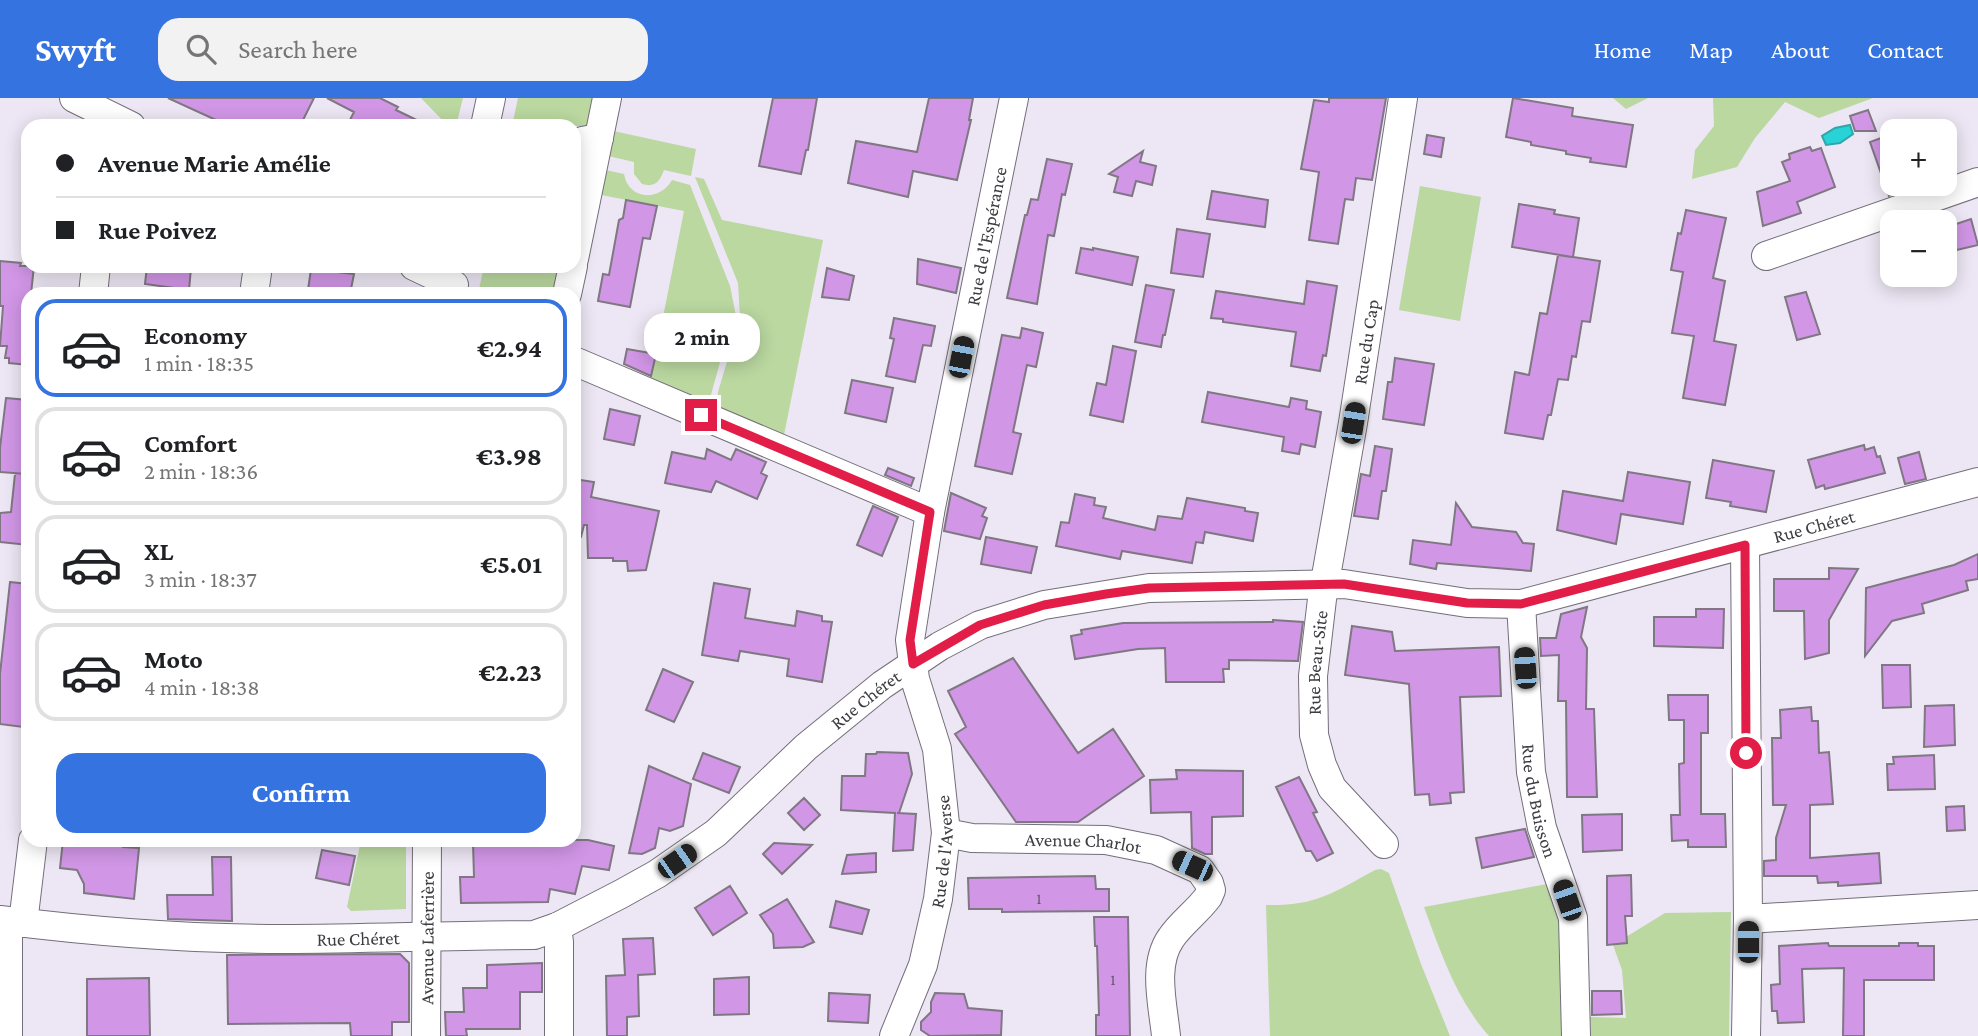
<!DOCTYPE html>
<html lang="en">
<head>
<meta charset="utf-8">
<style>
  :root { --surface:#fff; --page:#f2f2f2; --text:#202124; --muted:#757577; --line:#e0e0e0; --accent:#3573e1 }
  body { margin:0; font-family:"Crimson Pro",serif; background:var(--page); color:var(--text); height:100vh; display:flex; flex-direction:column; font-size:26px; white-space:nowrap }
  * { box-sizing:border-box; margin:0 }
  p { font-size:23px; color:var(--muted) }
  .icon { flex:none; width:38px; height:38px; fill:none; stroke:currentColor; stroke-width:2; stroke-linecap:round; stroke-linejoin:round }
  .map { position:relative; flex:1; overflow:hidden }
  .sheet { position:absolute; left:21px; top:189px; width:560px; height:560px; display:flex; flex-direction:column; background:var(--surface); border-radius:21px; box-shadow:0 4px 18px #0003 }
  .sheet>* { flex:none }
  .banner { position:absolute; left:21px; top:21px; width:560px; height:154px; border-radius:21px; box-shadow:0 4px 18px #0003; display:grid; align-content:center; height:154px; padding:0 35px; background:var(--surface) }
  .buttons { position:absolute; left:1880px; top:21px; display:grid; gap:14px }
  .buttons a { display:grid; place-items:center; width:77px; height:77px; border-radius:14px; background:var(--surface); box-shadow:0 4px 18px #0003; font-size:35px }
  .end { position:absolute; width:32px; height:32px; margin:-16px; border:9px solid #e11d48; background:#fff; box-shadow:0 0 0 4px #fff }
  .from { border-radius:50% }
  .bubble { position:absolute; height:49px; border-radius:21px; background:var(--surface); box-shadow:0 4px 18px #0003; font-size:23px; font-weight:700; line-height:49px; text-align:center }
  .car { position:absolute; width:21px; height:42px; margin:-21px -10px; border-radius:9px; box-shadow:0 0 5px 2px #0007; background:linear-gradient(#222 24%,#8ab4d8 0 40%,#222 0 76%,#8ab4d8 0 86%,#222 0) }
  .banner b { display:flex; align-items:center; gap:24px; height:66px; font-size:26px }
  .banner b+b { border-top:2px solid var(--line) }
  .banner i { width:18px; height:18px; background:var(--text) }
  ul { padding:12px 0 0; list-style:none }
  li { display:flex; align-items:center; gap:21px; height:98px; margin:0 14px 10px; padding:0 21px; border:4px solid var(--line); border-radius:21px }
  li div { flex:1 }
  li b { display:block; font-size:26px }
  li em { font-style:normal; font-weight:700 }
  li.current { border-color:var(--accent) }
  li>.icon { width:63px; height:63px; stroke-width:1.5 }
  .cta { display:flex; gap:14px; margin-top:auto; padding:14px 35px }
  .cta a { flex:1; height:80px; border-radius:21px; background:var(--accent); color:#fff; font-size:28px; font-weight:700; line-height:80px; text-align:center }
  header { display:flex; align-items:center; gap:42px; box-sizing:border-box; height:98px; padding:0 35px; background:var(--accent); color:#fff }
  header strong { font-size:33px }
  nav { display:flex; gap:38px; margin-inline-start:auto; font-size:24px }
  .search { width:490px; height:63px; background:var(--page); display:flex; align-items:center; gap:18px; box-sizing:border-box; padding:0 24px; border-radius:21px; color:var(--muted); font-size:26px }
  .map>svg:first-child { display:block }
  .green { fill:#bad8a0 }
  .water { fill:#28d3d7; stroke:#2fa6aa; stroke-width:2 }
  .building { fill:#d196e6; stroke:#7f7782; stroke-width:2 }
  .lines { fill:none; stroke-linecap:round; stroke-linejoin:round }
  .street-casing { stroke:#746e7a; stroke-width:30 }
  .street { stroke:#fff; stroke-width:28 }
  .route { stroke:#e11d48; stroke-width:9 }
  .labels { text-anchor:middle; stroke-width:5; stroke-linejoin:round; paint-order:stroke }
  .number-label { font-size:16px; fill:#63526a }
  .street-label { font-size:19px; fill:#3e3c41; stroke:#ede6f4 }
</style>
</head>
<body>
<header>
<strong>Swyft</strong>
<div class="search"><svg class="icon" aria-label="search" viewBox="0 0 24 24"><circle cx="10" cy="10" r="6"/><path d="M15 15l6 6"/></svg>Search here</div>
<nav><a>Home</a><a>Map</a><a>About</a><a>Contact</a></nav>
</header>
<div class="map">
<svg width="1978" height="938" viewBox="0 0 1978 938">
  <rect width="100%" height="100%" fill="#ede6f4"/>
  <path class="green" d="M421,0H463L456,28H448Z
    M518,0H597L592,28H512Z
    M1613,0H1648L1626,11Z
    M1713,0H1873L1819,20L1785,4L1755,40L1737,69L1692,81L1695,52L1714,28Z
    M609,32L696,51L691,78L664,72C660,83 655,90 642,86L634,76V64L604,57Z
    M601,71L624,76C628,102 660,104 672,82L690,87L730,188L736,218L728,246L721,245L718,255L722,257L709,304L651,280L684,113L596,96Z
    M695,79L704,81L722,122L823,142L784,337L717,308L718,294L740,219L738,185Z
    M1420,88L1481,99L1460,223L1399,212Z
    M484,168H565L560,196H478Z
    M361,742H406V811L351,813L347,809Z
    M1381,771L1389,775L1390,778L1421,866L1450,938H1270L1266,807C1316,808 1333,795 1375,772Z
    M1547,786L1559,826L1564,938H1489C1456,901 1441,855 1424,809Z
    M1731,814L1729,938H1591L1590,919L1626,920L1622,872L1613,847L1665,815Z"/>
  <path class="water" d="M1850,27L1853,36L1840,45L1826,47L1822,38L1835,30Z"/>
  <path class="building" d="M168,0H314L300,28H229Z
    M327,0H380L398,9L396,12L429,28H347L354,14Z
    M773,0H817L808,52H806L801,76L759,68Z
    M929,0H973L969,22H971L957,82L913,73L908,99L848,85L856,43L917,54Z
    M1329,0H1386L1372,82L1356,80L1353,102L1345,101L1338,146L1309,142L1319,74L1301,71L1314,2L1329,4Z
    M1513,0L1573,10L1572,18L1633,27L1626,69L1590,64L1591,60L1566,56V53L1531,47V44L1506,39Z
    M1868,12L1876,33H1855L1850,18Z
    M1892,36V96L1889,98L1870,44Z
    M1427,37L1444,40L1441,59L1424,56Z
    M1810,49L1812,53L1821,50L1835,89L1797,104L1801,115L1763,128L1757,94L1790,83L1782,64L1790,61L1789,56Z
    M1143,53L1140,64L1156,68L1152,87L1136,83L1132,98L1114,94L1118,79L1109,76Z
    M1047,61L1072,66L1065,97L1062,96L1054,138L1048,137L1037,206L1007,200L1025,117H1027L1031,101L1038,102Z
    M1212,93L1268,102L1265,129L1207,121Z
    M626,102L657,108L650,141L643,140L630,209L598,203L603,176L609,177L619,122L623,120Z
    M1519,106L1555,112L1554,116L1579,120L1573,159L1600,163L1590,224L1582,223L1576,259L1572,258L1568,282L1558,281L1551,317H1548L1543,341L1505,335L1515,274L1529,277L1540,215L1547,216L1558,157L1572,159L1512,149Z
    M1686,112L1726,120L1713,180L1725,183L1714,243L1736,247L1725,307L1683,300L1694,238L1672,235L1683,174L1671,172L1678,135L1681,136Z
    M1971,121L1978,147L1944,155V130Z
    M1177,131L1210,136L1203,179L1171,175Z
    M1081,150L1093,152V150L1138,159L1132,187L1076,175Z
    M918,161L961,170L956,195L917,186Z
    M0,163L21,165L20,168H34L31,196H28V267L9,265V260H5L7,248H0L3,208H0Z
    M147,168L191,170L189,192L145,186Z
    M827,170L854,178L849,202L822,199Z
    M311,171L354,176L350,196H324L325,194L308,192Z
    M1307,183L1337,188L1326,258L1323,257L1320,273L1291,268L1296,234L1223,224V221L1211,220L1216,193L1304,206Z
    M1146,187L1174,192L1165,237H1163L1161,249L1135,244Z
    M1806,194L1820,236L1797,242L1785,199Z
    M894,220L935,228L931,248L923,247L915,284L886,278L894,241L890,240Z
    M1022,230L1043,235L1036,269L1027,267L1013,334L1021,336L1012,376L975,368L1002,237L1020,240Z
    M1113,248L1136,253L1123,324L1090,317L1097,285L1106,287Z
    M627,251L656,256L651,278L624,266Z
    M1395,260L1434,266L1424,327L1383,321L1388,284H1392Z
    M852,282L893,290L886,324L845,315Z
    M1208,294L1289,309L1291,300L1307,303L1306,311L1321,314L1315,349L1301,346L1299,356L1282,353L1284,339L1202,324Z
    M6,300L28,302L26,376L0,374V350Z
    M610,311L640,318L634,347L604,341Z
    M1864,347L1865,352L1874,349L1877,359L1880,358L1885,375L1825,391L1824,387L1816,390L1808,362Z
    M1375,348L1392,351L1386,393H1382L1378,421L1354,418L1361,376L1370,378Z
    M707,351L731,362L736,351L766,364L761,375L767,378L757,401L716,383L711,394L665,385L672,354L705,361Z
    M1919,354L1926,381L1905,386L1898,360Z
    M1713,362L1774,373L1766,414L1730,408L1731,404L1706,400Z
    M888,370L914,380L911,388L885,377Z
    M1628,374L1690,384L1683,426L1621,416L1616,446L1557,432L1563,393L1623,403Z
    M15,376H28V447L0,444V415L11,414Z
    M574,381L594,384L591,399L659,413L646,472L628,473L627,463H613V460H588L587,427H584L581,439L574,438Z
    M951,395L986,410L982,418L987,420L980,441L944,433Z
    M1075,396L1095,400L1094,407L1106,409L1103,420L1155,432L1158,418L1182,421L1187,400L1245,410V413L1258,415L1253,443L1205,434L1203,445L1196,444L1192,465L1122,453L1120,461L1056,448L1061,424L1069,425Z
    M1456,405L1472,429L1516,434L1523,445L1534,446L1531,473L1437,465L1436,471L1410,466L1413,442L1451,447Z
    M873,408L898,419L882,458L857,447Z
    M986,439L1037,449L1031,475L981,466Z
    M1978,456V481L1966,483L1968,492L1922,506L1924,515L1892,523L1865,558L1866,490L1954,467Z
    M1829,470L1858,471L1829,522V555L1805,561L1804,513H1774V481H1829Z
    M10,484L28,486V580L23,629L0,626V576Z
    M714,485L750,491L745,520L795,528L797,513L822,518V523L832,524L822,584L787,578L789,561L740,553L738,563L702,557Z
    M1587,509L1581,539L1587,550L1586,611H1594L1597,699H1567L1566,603H1558L1559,557L1541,558L1540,540H1556L1561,516Z
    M1696,511H1724L1723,550L1654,548V519H1696Z
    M1273,522L1303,524L1298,563L1229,562V571H1223L1224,584H1166L1165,550L1138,551L1075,561L1071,538L1082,536L1081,532L1123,525L1273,524Z
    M1352,528L1392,534L1395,553L1499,549L1501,598L1460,599L1464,694L1450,695L1451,705L1430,707L1429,696L1415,697L1409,586L1345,577Z
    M1013,560L1078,655L1113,631L1144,678L1078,724H1016L955,636L966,629L948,593Z
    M1882,567H1910L1911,609L1883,610Z
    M663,571L693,584L674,624L646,612Z
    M1668,597H1708V635H1701V716H1725L1726,749H1688V742L1672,743L1671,717H1680L1679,666L1684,665V622H1669Z
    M1954,607L1955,647L1924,649L1925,608Z
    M1811,609L1812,623H1818L1819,655L1829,654L1833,706L1810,707V760L1879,755L1881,785L1838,788V784L1818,785L1817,778H1764V763L1776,762V740L1786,707H1773L1772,640H1781L1780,612Z
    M877,654L908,655L912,676L899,715H897L916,716L913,752L893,753L895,715L841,712L842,678H865L866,656H876Z
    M703,655L740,669L729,695L693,681Z
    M1934,657L1935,691L1888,692L1887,666H1894L1893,659Z
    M649,668L691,686L683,728L670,733L659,730L655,750L642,756L629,755Z
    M1176,672L1243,673V718L1212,719V756H1205L1192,750L1191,714L1151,715L1150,682L1177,681Z
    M1299,679L1317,714L1313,715L1333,755L1317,763L1311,753H1306L1276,689Z
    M804,700L820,717L804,732L788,715Z
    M1964,708L1965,732L1947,733L1946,709Z
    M1622,716V752L1583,754L1582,717Z
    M1525,731L1534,759L1482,770L1476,740Z
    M63,742H119L123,749L139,750L134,801L84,795V786L77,772L60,770Z
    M509,742H588L614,748L609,772L582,768L575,796L550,791L548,804L461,805L460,779H474L473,745H509Z
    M774,745L812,747L782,776L763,756Z
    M322,752L355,758L349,787L316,780Z
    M876,755V774L842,776L847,757Z
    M212,759H231L232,823L168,821L167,797H213Z
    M1631,777L1632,818H1625L1627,845L1607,847V778Z
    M1095,778L1096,791H1109V813L1002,814V811H969L968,780Z
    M730,788L747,815L713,837L695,810Z
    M787,801L814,844L803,849L774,850L773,836L760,817Z
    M836,803L869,812L862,836L830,829Z
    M1094,819H1128L1130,938H1096V917H1099L1097,848H1095Z
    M653,840L655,876L638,877L639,918L627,919V938H607L606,878L625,877L623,841Z
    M1828,845L1829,848H1899V845H1918V848H1934V882H1864V938H1843L1844,870L1802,871L1804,924L1778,925L1777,913H1772L1771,887L1780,886L1779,848Z
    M400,856L409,865V924H392V938H351L350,925L228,926L227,857Z
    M542,865V894H520V931H466L467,938H446L445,914H464L463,890H487V867Z
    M749,879V916L714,917V881Z
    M149,880L150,938H87V881Z
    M1592,893H1621L1622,916L1592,917Z
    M829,895L870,897L868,925L828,923Z
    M935,895L964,896L968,910L1002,913L1001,937L930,938L921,932V924L931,914V904Z"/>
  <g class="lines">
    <defs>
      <g id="street">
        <path d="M74,0L131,28"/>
        <path d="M485,28L491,0"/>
        <path d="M574,52L582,43L599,40"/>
        <path d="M1766,158L1978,84"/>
        <path d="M574,161L607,0"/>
        <path d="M414,168L454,187"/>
        <path d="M93,196L96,168"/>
        <path d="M254,196L258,168"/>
        <path d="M567,196L573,168"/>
        <path d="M574,263L930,414"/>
        <path d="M1745,447L1748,821L1746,938"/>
        <path id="s1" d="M1521,506L1531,674L1542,730L1573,820L1576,938"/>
        <path id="s2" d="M946,735L972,740L1106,742L1156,752L1200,772L1209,785L1211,792L1208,799C1197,814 1181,825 1171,840C1152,867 1163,907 1166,938"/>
        <path id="s3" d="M1384,746L1332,690L1322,667L1314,637L1313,578L1322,501L1353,325L1403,0"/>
        <path d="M1748,821L1978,807"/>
        <path id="s4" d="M0,822C94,834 188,841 283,841C366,841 450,837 534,837L557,829L621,796L657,776L716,735L806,649L882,587L940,548L980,527L1044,507L1149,490L1344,486L1467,505L1521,506L1978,384"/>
        <path d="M23,825L33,742"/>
        <path d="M557,829L559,844V938"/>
        <path d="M8,938V823"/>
        <path id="s5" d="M426,938L427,742"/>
        <path id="s6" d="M894,938L923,867L938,801L946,735L937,651L915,581L910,542L930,414L1014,0"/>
      </g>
    </defs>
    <use href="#street" class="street-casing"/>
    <use href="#street" class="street"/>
  </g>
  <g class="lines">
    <path class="route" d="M701,317L930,414L910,542L913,566L980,527L1044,507L1106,496L1149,490L1344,486L1467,505L1521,506L1745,447L1746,655"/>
  </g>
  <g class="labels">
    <g class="number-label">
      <text x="1039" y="806">1</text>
      <text x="1113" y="887">1</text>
    </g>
    <g class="street-label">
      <text dy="7" stroke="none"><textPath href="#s6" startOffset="819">Rue de l'Espérance</textPath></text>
      <text dy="7" stroke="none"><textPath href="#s3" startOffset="530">Rue du Cap</textPath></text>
      <text dy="7" stroke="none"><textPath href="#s4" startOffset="1932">Rue Chéret</textPath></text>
      <text dy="7" stroke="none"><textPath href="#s3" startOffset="205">Rue Beau-Site</textPath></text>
      <text dy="7" stroke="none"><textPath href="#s4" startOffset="945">Rue Chéret</textPath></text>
      <text dy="7" stroke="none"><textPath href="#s1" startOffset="198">Rue du Buisson</textPath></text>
      <text dy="7" stroke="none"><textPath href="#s2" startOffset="138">Avenue Charlot</textPath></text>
      <text dy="7" stroke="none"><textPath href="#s6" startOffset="192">Rue de l'Averse</textPath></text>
      <text dy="7" stroke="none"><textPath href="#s4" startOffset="359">Rue Chéret</textPath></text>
      <text dy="7" stroke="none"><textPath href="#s5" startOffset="98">Avenue Laferrière</textPath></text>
    </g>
  </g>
</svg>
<div class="buttons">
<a>+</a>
<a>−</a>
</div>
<i class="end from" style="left:1746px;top:655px"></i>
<i class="end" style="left:701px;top:317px"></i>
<div class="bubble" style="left:644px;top:215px;width:116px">2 min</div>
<i class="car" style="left:961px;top:259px;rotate:11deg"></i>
<i class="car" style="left:1353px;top:325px;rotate:9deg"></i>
<i class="car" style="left:1525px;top:570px;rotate:356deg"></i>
<i class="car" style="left:677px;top:763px;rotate:55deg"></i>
<i class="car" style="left:1192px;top:768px;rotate:294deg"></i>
<i class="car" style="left:1567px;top:802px;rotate:341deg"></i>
<i class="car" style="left:1748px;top:844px;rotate:0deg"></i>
<div class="banner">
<b><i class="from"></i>Avenue Marie Amélie</b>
<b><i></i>Rue Poivez</b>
</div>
<section class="sheet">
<ul>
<li class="current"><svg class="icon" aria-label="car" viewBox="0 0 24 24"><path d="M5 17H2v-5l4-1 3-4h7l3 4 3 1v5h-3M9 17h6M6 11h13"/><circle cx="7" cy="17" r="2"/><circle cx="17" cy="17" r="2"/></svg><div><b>Economy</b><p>1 min · 18:35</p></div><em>€2.94</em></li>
<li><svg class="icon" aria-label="car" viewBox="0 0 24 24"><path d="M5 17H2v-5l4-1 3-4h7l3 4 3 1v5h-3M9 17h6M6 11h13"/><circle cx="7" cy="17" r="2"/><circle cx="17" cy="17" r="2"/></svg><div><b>Comfort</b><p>2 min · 18:36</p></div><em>€3.98</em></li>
<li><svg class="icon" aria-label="car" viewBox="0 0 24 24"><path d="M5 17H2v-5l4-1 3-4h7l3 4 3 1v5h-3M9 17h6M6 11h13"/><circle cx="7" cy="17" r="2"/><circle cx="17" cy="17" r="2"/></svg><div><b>XL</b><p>3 min · 18:37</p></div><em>€5.01</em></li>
<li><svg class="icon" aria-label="car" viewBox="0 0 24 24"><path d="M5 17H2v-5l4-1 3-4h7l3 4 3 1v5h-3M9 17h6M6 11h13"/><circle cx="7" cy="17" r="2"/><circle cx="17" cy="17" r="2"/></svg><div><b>Moto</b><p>4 min · 18:38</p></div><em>€2.23</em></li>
</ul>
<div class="cta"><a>Confirm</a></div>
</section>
</div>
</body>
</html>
